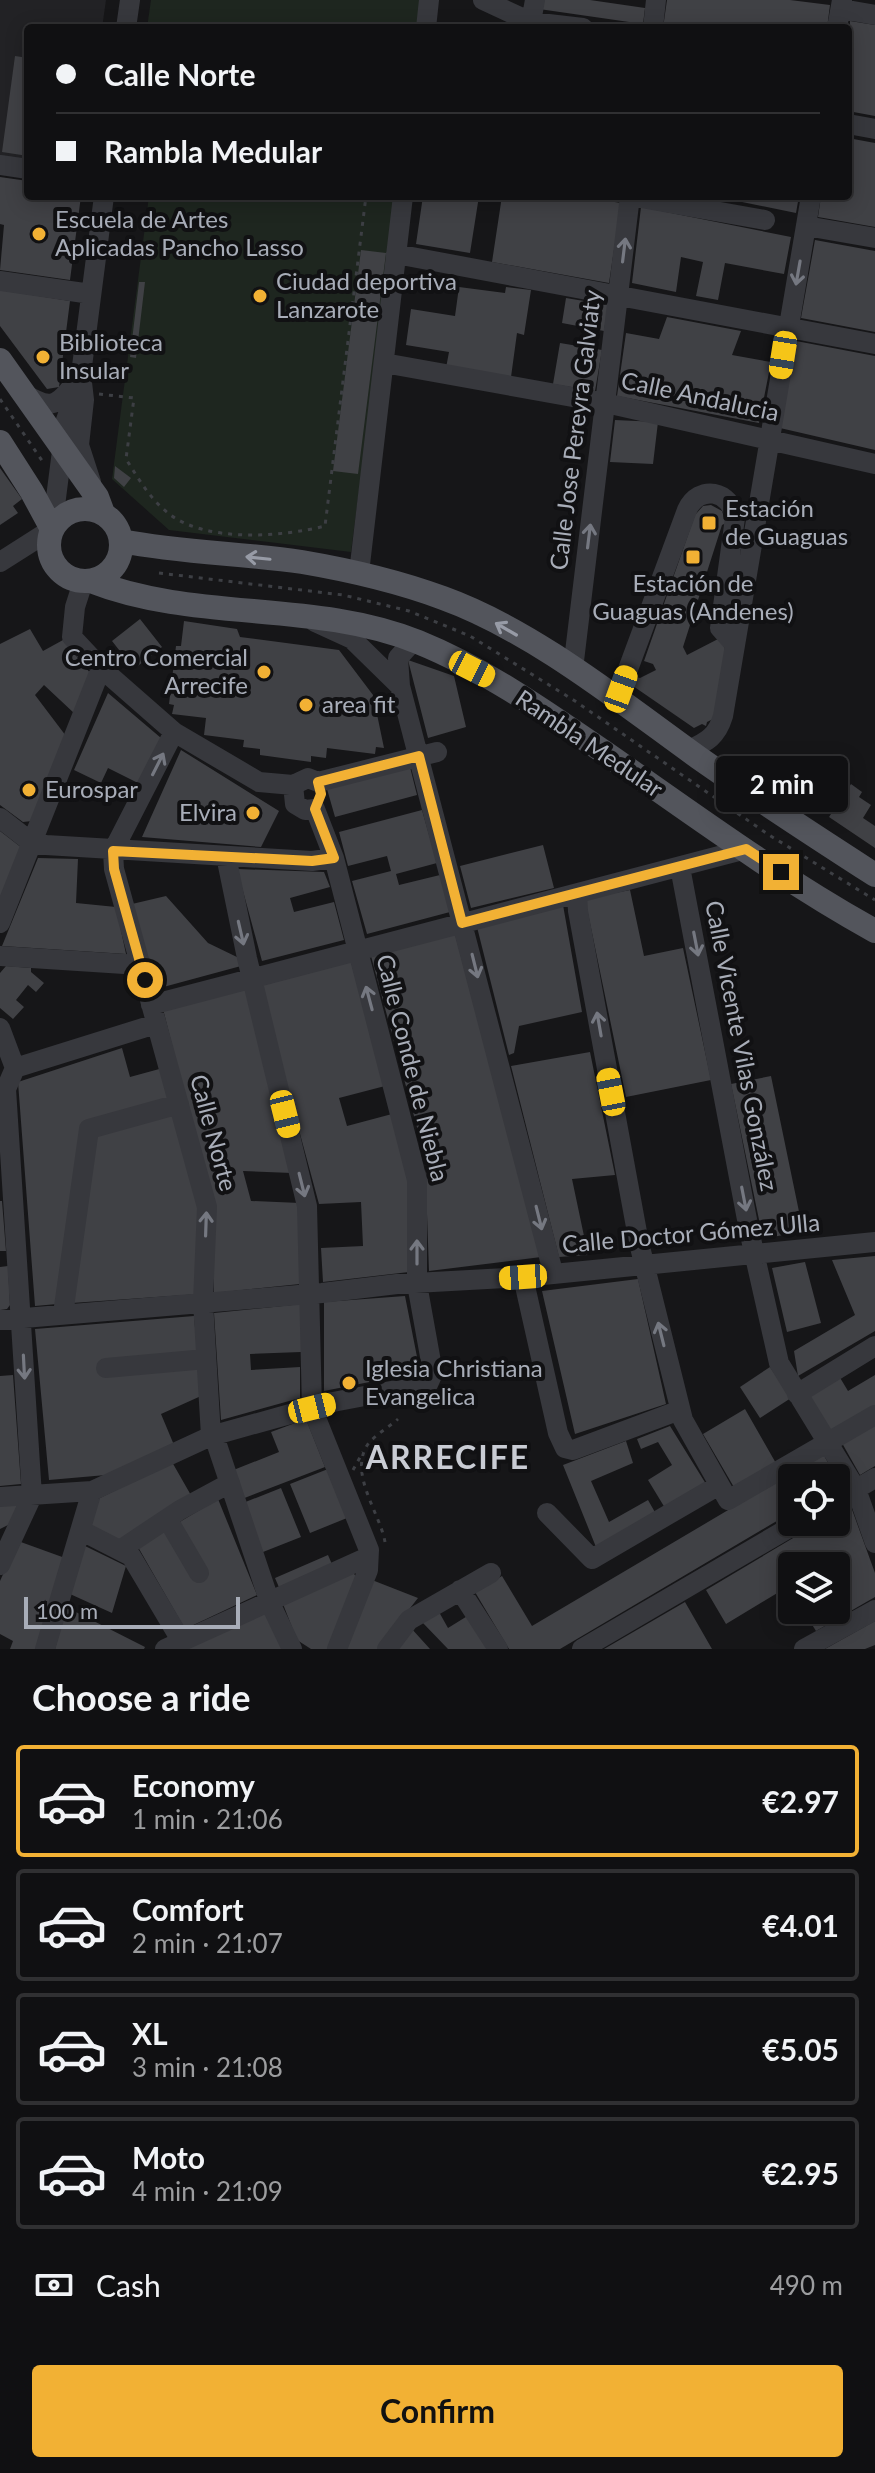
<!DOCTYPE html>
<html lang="en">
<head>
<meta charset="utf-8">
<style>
  :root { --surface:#101012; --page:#19191b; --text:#f1f3f6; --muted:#9c9d9f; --line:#303032; --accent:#f2b134 }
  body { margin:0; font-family:Lato,sans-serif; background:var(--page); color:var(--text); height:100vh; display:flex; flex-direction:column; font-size:30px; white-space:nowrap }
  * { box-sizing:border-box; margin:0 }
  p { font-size:26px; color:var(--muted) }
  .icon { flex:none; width:44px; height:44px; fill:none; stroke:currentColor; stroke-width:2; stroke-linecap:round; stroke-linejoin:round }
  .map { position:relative; height:1649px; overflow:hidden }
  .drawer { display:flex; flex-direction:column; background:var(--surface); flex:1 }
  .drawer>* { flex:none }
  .banner { position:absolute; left:24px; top:24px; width:828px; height:176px; border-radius:8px; box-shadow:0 4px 20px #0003,0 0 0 2px var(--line); display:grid; align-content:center; height:176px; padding:0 32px; background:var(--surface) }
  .fabs { position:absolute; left:778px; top:1464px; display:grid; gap:16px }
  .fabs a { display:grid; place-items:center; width:72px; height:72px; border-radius:8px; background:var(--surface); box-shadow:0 4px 20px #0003,0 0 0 2px var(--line); font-size:40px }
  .scale { position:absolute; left:24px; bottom:20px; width:216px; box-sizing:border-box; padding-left:8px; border:4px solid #a8adb8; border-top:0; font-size:22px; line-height:28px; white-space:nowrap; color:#a8adb8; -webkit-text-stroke:6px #111113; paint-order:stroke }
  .end { position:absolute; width:36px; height:36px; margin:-18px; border:10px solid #f2b134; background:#111; box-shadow:0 0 0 4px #111 }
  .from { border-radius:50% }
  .bubble { position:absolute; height:56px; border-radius:8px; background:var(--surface); box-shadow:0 4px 20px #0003,0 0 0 2px var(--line); font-size:26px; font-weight:700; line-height:56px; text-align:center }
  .car { position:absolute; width:24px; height:48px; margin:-24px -12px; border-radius:10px; box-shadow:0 0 6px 2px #0007; background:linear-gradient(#f5c518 24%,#345 0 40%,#f5c518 0 76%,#345 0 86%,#f5c518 0) }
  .banner b { display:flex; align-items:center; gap:28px; height:76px; font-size:30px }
  .banner b+b { border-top:2px solid var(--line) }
  .banner i { width:20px; height:20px; background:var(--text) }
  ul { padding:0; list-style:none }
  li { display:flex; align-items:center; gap:24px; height:112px; margin:0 16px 12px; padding:0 16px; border:4px solid var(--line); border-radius:8px }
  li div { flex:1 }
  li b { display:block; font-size:30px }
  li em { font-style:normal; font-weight:700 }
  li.current { border-color:var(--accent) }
  li>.icon { width:72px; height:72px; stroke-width:1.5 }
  h2 { padding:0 32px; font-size:36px; line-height:96px }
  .pay { display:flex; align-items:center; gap:20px; height:88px; padding:0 32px; font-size:30px }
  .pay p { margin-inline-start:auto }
  .button { display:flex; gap:16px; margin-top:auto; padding:16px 32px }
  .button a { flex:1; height:92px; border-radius:8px; background:var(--accent); color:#111; font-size:32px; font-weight:700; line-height:92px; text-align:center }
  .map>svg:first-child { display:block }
  .built { fill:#222225 }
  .green { fill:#1e261f }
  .building { fill:#404145 }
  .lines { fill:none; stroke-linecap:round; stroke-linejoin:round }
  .path { stroke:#3d3f44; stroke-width:3; stroke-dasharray:4 6; stroke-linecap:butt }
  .minor { stroke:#37383d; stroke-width:20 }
  .major { stroke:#53555c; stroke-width:24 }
  .oneway { stroke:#757881 }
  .oneway2 { stroke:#979ba6 }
  .route { stroke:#f2b134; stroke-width:10 }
  .poi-dot { fill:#f2b134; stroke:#111113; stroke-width:3 }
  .labels { text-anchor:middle; stroke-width:8; stroke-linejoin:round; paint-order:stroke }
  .poi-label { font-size:24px; fill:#a8adb8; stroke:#111113; text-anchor:start }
  .street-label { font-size:24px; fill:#a8adb8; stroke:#111113 }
  .district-label { font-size:32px; font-weight:bold; letter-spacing:2px; fill:#c9ccd4; stroke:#111113 }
</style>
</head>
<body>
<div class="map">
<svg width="875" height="1649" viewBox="0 0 875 1649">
  <rect width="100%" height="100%" fill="#161618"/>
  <path class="built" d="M0,0H106L102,28H28V162L0,158Z"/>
  <path class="green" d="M151,0H423L419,28H147Z
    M149,196H397L351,552L169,530L112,479Z"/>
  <path class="building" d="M541,0H590L645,8L643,24L539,9Z
    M667,0H790L830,5L827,28H663Z
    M850,21L875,25V116L848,111Z
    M15,56L28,58V156L2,152Z
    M848,138L875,143V227L818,217L821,196H848Z
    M0,177L28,181V196H81L70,280L0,270L4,225L0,224Z
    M423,196H479L470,253L416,244Z
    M502,196H577L621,203L609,283L492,262Z
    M713,196H799L796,213Z
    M641,207L791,237L784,274L725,263L718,300L696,296L703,262L681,257L676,292L632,283Z
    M815,240L875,251V332L801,318Z
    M361,250L386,253L358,474L333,471Z
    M139,282H145L136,358L130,357Z
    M459,287L505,293L506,287L531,290L524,335L517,333L511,377L446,368L449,352L406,345L411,309L455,316Z
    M0,290L70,301L59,387L47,389L0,326Z
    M566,298L608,305L604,331L562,323Z
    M667,317L741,331L732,355L771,362L759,423L617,396L626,333L659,339Z
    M796,341L875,356V450L780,428Z
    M560,343L602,350L595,391L553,384Z
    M615,420L658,422L653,464L610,462Z
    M115,466L131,478L124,487L114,478Z
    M0,468L22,499L13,506L18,513L0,525Z
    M711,505L722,511L726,523L722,525L683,647L687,655L720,638L725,649L715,718L707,722L706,726L702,724L694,728L633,686L636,677L640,678L656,670L653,664L644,661L695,515L703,506Z
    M140,619L162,647L134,669L112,641Z
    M184,621L237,629L240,637L339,650L373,695L384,748L376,747L375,754L327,748L326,758L311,756V762L260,755V749L243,747L244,740L204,735L206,718L172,714L174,705L169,704L176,646H181Z
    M30,629L43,651L63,640L91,674L75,714L44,685L35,695L66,736L32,821L23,822L0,805V644Z
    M408,660L454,676L466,727L428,738Z
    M108,693L161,738L138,783L108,768L101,783L74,770Z
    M181,750L279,811L261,847L142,837Z
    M410,767L417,795L335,817L327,789Z
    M851,784L862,792L859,797L871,805L863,818L875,826V848L829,817Z
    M422,810L437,863L396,874L399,885L440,875L450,912L367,934L352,881L391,871L387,856L348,866L339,832Z
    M0,831L22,848L0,901Z
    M543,845L554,888L471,908L460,866Z
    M38,858L78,859L76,903L116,907L126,954L2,946Z
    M237,869L324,872L330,887L290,898L294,912L334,902L344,940L262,961Z
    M630,890L644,956L683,948L711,1080L626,1097L585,899Z
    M166,896L208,943L239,958L241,966L156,989L132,904Z
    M563,905L582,1012L519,1026L514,1053L509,1055L477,927Z
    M455,934L541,1257L429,1271L425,1157L371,956Z
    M351,962L385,1086L339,1098L347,1126L392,1114L408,1172L409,1272L323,1282L321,1248L363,1246L361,1202L319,1204L260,986Z
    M6,966L31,968V972L44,983L36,992L28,985L16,1000L24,1007L13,1019L0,1008V973Z
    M245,988L292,1173L243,1171L251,1201L300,1203V1284L214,1293L212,1204L163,1009Z
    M122,1048L130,1077L163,1068L172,1100L82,1124L57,1304L35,1306L18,1082Z
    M590,1052L615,1175L572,1179L588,1255L559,1257L511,1066Z
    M771,1076L803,1231L763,1239L731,1084Z
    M173,1115L200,1211L199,1294L72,1303L94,1135Z
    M0,1201H2L6,1251H0Z
    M875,1256V1331L798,1376L794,1351L855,1315L832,1260Z
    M805,1262L821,1323L787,1332L772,1268Z
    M8,1266L10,1305L7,1309L0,1310V1267Z
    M638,1279L666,1404L575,1434L542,1291Z
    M405,1296L420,1372L324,1391V1302Z
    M302,1304L301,1352L250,1354L251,1370L300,1367V1398L221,1420L214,1313Z
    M194,1316L201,1396L161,1414L174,1445L106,1475L49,1480L35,1329Z
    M770,1367L791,1398L760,1418L740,1387Z
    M13,1375L21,1484L0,1486V1376Z
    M875,1375V1407L831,1433L808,1394L839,1376L848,1391Z
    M745,1409L777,1465L735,1489L703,1434Z
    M306,1419L325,1467L242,1499L231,1471L279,1452L271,1432Z
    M875,1423V1466L860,1475L842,1443Z
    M670,1426L706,1484L665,1508L648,1480L672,1465L658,1442L641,1449L637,1439Z
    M626,1441L633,1463L591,1481L609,1522L648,1500L656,1514L596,1547L563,1465Z
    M823,1454L840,1483L836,1486V1478H792V1512L560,1649H509L475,1592L502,1576L532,1626Z
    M172,1462L192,1497L120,1545L89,1527L98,1499Z
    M328,1469L347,1518L310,1533L290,1484Z
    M281,1488L301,1537L263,1552L243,1503Z
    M218,1499L257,1595L185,1629L138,1547Z
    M15,1502L18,1508L12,1523L0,1529V1504Z
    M850,1504L875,1573V1597L816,1631L803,1610H836V1566H792V1592L789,1586L726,1624L706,1590L820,1522H836V1512Z
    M18,1541L65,1558L36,1649H10L13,1641L0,1634V1581Z
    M85,1546L126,1566L112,1613L70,1594Z
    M328,1555L334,1569L281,1592L275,1578Z
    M352,1571L357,1578L330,1649H311L297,1640L283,1604Z
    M372,1580L418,1598L378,1649H346Z
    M685,1602L712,1649H604Z
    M268,1606L288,1649H183Z
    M66,1607L145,1647L144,1649H55Z
    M439,1612L448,1628L469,1615L490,1649H448L422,1622Z
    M875,1621V1645L865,1649H825Z
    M411,1628L430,1649H397Z"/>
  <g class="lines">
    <path class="path" d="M99,394L134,398L126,459C138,478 150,499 168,513C205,543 281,537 325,526L366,196
      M0,399L43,462
      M159,573L343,595L409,611L470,636L575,701L769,835L875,900
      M353,1470L363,1452
      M385,1542C380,1513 348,1473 368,1444C375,1435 389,1427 398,1419"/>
    <path class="minor" d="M483,0L531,22L583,28
      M841,9L875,15
      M531,22L535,0
      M126,28L130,0
      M426,28L429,0
      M653,28L656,0
      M837,28L842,0
      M848,124L875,129
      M0,165L28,169
      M630,196L765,220
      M806,226L875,238
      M396,254L875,344
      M0,281L91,294
      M384,363L606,403L875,464
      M23,393C49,409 56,408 74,384
      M91,482L79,445L84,400L81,374L104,196
      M0,562L52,529L66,420L78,386
      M359,573L403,196
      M83,582L75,607L72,637L101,668L174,732L259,782L293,785L308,778L318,782L437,752
      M315,622L352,639L400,686
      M414,640L398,658L400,686L553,1272
      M573,669L630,196
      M617,699L687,510C699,484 731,490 735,518L720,628L735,645
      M174,732L113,851L114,869L207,1207L203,1302L211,1436L217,1445L270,1603L292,1649
      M689,750C707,742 717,736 723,716L811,196
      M293,785L295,804L305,810L315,809
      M0,818L32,843L46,845L312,861L334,858
      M226,856L247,958L307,1206L312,1408L369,1550L368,1570L337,1649
      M680,867L749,1230L779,1363L856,1489L875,1543
      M577,894L578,911L639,1243L683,1420L728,1500L875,1415
      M0,923L101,668
      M0,956L140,965
      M151,1005L746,849
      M0,1028L15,1068
      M15,1068L156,1024
      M523,1277L558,1433L565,1448L573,1450L680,1410
      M63,1314L89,1129L179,1104
      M0,1320L322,1293L397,1284L523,1277L875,1242
      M106,1368L206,1359
      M797,1394L875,1346
      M0,1497L92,1491L211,1436L333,1402L428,1384L433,1373L417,1284V1180L334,858L315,809
      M836,1501L875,1478
      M547,1513L592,1559L719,1485
      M168,1520L199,1573
      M88,1534L131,1556L182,1642
      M120,1550L180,1510L230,1483
      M0,1565L32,1496L6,1089L15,1068
      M460,1590L498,1649
      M45,1649L92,1491
      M165,1649L361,1560H368
      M387,1649L409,1620L491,1573
      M582,1649L799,1522
      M804,1649L875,1610"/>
    <path class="major" d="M0,360L97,497L103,513
      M0,442L32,492L52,529
      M49 545a36 36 0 1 1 72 0a36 36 0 1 1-72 0Z
      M122,541C181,553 242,553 302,562C349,570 397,581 443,598C532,630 621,702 699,758C756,798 816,837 875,875
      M91,581C195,622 314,600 418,642C487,670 550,715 611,757C697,817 783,880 875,931"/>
  </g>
  <defs><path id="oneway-shaft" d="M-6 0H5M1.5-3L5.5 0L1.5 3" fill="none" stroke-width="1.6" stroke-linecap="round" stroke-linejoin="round" transform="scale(2)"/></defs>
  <g class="oneway">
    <use href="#oneway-shaft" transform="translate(624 250) rotate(-83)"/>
    <use href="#oneway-shaft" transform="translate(798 273) rotate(100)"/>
    <use href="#oneway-shaft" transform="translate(589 536) rotate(-83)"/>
    <use href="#oneway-shaft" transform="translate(158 764) rotate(-63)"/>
    <use href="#oneway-shaft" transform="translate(241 933) rotate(77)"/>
    <use href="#oneway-shaft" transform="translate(696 944) rotate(79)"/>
    <use href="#oneway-shaft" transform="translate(475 966) rotate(76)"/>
    <use href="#oneway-shaft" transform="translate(369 998) rotate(-105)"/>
    <use href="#oneway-shaft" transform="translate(599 1024) rotate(-100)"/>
    <use href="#oneway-shaft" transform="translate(302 1185) rotate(76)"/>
    <use href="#oneway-shaft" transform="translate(744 1199) rotate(79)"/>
    <use href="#oneway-shaft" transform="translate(539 1218) rotate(76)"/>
    <use href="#oneway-shaft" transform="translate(206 1224) rotate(-88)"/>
    <use href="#oneway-shaft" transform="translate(417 1252) rotate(-90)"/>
    <use href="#oneway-shaft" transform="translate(661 1334) rotate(-104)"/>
    <use href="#oneway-shaft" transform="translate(24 1367) rotate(87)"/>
  </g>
  <g class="oneway2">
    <use href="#oneway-shaft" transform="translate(258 558) rotate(-174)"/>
    <use href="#oneway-shaft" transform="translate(506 629) rotate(-150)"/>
  </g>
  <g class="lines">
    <path class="route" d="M145,980L114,869L113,851L312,861L334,858L315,809L321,794L318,782L419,756L462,923L746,849L781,872"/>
  </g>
  <g class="poi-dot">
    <circle cx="39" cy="234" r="8"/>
    <circle cx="260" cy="296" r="8"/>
    <circle cx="43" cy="357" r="8"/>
    <rect x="701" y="515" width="16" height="16" rx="4"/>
    <rect x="685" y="549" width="16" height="16" rx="4"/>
    <circle cx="264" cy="672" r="8"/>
    <circle cx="306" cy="705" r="8"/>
    <circle cx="29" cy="790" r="8"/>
    <circle cx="253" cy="813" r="8"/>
    <circle cx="349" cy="1383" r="8"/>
  </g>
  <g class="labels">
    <g class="poi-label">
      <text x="55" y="228">Escuela de Artes<tspan x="55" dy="28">Aplicadas Pancho Lasso</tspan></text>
      <text x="276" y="290">Ciudad deportiva<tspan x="276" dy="28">Lanzarote</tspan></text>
      <text x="59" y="351">Biblioteca<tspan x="59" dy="28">Insular</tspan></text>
      <text x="725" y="517">Estación<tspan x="725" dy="28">de Guaguas</tspan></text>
      <text x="693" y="592" text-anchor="middle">Estación de<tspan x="693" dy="28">Guaguas (Andenes)</tspan></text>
      <text x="248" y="666" text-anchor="end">Centro Comercial<tspan x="248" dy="28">Arrecife</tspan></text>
      <text x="322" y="713">area fit</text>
      <text x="45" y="798">Eurospar</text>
      <text x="237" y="821" text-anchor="end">Elvira</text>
      <text x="365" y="1377">Iglesia Christiana<tspan x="365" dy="28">Evangelica</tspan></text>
    </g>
    <g class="street-label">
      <text transform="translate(700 397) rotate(12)" y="8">Calle Andalucia</text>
      <text transform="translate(576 430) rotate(-83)" y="8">Calle Jose Pereyra Galviaty</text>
      <text transform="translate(589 744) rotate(34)" y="8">Rambla Medular</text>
      <text transform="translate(741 1046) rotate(79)" y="8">Calle Vicente Vilas González</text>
      <text transform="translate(412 1068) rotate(76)" y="8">Calle Conde de Niebla</text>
      <text transform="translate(213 1133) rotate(75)" y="8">Calle Norte</text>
      <text transform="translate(691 1234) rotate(-5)" y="8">Calle Doctor Gómez Ulla</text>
    </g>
    <g class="district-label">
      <text x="448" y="1469">ARRECIFE</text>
    </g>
  </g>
</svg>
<div class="fabs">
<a><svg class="icon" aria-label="locate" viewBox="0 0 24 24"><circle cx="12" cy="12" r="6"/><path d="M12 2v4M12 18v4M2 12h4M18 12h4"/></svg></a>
<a><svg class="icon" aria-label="layers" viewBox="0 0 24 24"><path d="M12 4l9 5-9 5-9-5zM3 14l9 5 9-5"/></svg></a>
</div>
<div class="scale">100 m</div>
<i class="end from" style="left:145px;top:980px"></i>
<i class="end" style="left:781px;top:872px"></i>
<div class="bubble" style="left:716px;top:756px;width:132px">2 min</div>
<i class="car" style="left:783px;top:355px;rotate:189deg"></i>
<i class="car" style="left:472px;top:669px;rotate:117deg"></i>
<i class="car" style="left:621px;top:689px;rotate:20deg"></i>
<i class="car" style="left:611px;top:1092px;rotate:349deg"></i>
<i class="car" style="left:285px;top:1114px;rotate:166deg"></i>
<i class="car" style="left:523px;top:1277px;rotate:266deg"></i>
<i class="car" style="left:312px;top:1408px;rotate:76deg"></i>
<div class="banner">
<b><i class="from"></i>Calle Norte</b>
<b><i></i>Rambla Medular</b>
</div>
</div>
<section class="drawer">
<h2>Choose a ride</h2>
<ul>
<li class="current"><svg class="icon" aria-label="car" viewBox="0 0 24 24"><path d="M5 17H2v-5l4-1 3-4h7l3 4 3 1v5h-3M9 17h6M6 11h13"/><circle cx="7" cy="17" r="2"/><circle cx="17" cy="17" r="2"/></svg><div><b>Economy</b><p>1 min · 21:06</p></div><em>€2.97</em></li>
<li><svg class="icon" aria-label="car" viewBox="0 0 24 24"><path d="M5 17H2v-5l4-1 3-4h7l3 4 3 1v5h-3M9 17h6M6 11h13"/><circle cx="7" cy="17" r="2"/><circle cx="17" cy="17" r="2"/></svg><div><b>Comfort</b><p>2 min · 21:07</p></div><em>€4.01</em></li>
<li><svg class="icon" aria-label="car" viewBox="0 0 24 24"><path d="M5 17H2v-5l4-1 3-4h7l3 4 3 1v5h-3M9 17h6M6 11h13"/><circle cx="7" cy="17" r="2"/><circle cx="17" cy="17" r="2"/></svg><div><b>XL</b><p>3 min · 21:08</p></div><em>€5.05</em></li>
<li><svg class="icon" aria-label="car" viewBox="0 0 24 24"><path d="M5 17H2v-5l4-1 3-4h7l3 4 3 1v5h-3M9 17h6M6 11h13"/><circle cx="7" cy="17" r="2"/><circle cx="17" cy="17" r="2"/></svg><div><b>Moto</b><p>4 min · 21:09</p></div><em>€2.95</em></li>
</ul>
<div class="pay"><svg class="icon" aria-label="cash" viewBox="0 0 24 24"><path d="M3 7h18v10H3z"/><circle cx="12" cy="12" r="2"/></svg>Cash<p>490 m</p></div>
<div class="button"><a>Confirm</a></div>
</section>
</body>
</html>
